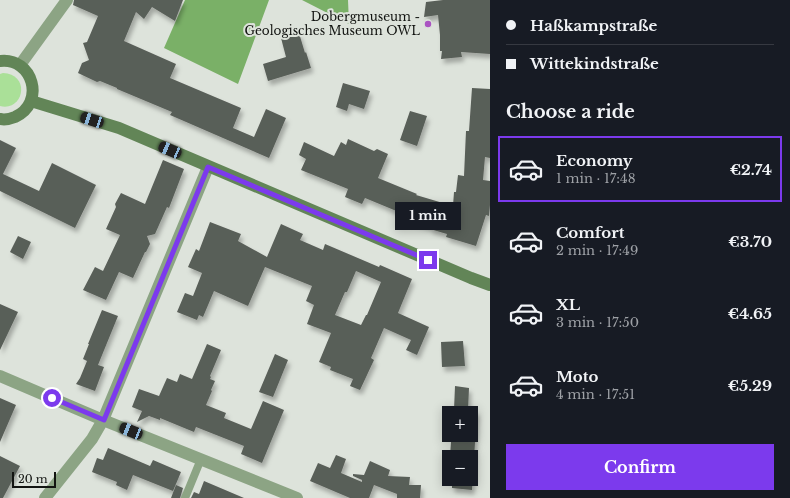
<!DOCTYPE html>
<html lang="en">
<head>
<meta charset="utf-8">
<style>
  :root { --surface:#171b24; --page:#20242c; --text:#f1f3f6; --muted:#9ea1a6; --line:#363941; --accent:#7c3aed }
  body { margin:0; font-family:"Libre Baskerville",serif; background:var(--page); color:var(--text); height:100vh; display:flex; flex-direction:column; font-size:15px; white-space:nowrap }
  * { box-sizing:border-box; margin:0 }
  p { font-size:13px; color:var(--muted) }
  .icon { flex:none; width:22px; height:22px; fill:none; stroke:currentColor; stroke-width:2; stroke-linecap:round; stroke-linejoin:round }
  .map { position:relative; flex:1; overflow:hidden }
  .drawer { display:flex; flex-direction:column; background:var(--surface); width:300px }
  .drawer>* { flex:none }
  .banner { display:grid; align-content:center; height:88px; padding:0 16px; background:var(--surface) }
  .fabs { position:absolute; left:442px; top:406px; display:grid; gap:8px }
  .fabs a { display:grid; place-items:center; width:36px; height:36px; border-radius:0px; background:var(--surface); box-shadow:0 2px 10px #0003; font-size:20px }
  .scale { position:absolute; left:12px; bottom:10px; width:44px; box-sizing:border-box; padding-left:4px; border:2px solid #121411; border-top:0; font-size:11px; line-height:14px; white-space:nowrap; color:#121411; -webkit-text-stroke:3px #dde3db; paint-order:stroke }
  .end { position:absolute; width:18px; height:18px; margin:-9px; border:5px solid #7c3aed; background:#fff; box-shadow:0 0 0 2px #fff }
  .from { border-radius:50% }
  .bubble { position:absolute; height:28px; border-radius:0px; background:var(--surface); box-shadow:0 2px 10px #0003; font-size:13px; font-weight:700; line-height:28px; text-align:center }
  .car { position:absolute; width:12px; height:24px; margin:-12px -6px; border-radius:5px; box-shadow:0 0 3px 1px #0007; background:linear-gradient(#222 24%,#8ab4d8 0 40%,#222 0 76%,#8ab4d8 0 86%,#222 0) }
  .banner b { display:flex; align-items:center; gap:14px; height:38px; font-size:15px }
  .banner b+b { border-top:1px solid var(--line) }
  .banner i { width:10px; height:10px; background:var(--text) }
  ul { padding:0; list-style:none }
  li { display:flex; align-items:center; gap:12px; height:66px; margin:0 8px 6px; padding:0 8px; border:2px solid transparent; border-radius:0px }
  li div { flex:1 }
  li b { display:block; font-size:15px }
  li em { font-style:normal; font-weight:700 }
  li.on { border-color:var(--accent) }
  li>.icon { width:36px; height:36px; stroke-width:1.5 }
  h2 { padding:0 16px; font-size:18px; line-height:48px }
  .action { display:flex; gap:8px; margin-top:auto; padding:8px 16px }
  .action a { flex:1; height:46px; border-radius:0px; background:var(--accent); color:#fff; font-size:16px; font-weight:700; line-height:46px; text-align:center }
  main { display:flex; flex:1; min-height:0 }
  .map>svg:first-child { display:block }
  .green { fill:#aae098 }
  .forest { fill:#7ab067 }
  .building { fill:#595e58; fill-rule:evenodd; filter:url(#shadow) }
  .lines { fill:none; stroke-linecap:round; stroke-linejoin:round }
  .service { stroke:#8ca484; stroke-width:8 }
  .minor { stroke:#8ca484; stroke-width:12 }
  .tertiary { stroke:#8ca484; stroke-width:12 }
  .secondary { stroke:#628557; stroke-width:12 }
  .route { stroke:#7c3aed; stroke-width:5 }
  .poi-dot { fill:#aa54c2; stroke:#dde3db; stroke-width:1.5 }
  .labels { text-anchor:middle; stroke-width:4; stroke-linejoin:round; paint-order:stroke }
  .poi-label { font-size:12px; fill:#121411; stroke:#dde3db; text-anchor:end }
</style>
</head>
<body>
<main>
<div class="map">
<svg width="490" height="498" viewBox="0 0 490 498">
  <defs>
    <filter id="shadow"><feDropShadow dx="2.5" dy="4.5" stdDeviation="2" flood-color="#0004"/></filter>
  </defs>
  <rect width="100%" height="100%" fill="#dde3db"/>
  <path class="green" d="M3,73C31,74 24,112 0,106V74Z"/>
  <path class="forest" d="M185,0H269L238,84L164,48Z
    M302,0H348L349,24Z"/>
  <path class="building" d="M74,0H183L175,21L152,7L144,19L136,12L124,41L176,64L170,78L241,108L233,128L254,137L266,109L286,118L269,158L170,115L172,112L117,89V88L100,81L97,82L78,73L82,63L89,60L83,43L87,42L98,16L73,5Z
    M443,0H490V54L461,52L462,57L441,59L442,51H440V35L438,15L424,17L426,2Z
    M299,33L305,53L306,52L311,68L268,81L263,64L286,57L281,38Z
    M343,83L370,91L364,109L349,104L347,111L336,107Z
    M472,88L490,89V158L485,157L483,180L490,181V205L489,216L486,215L476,246L446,237L447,234L430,229L431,227L410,221L411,217L365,198L362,204L345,197L348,189L301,170L306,159L299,155L304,142L334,156L341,142L346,145L348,139L374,151L377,149L388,154L378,178L417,194L416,195L453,206L454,192H456L458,175L464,176L466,131H469Z
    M410,111L427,116L417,146L400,140Z
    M0,140L16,148L3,174L39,191L52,163L96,185L75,228L0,191Z
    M163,160L184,169L169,208L167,207L155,234L147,236L150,244L146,252H145L133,278L119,272L106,300L83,290L95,267L103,271L120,235L106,229L116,207L115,204L121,193L145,204Z
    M210,222L241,234L238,241L267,257L278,231L281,224L303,234L300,240L323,250L325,244L379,267L380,265L412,279L398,313L429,327L417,355L406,350L411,340L384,328L371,358L374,360L360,390L350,386L353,379L330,370L331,367L319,362L331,333L307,324L314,305L306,301L312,286L265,267L248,306L214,291L203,317L199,315L197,320L177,312L185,293L193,296L202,273L188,267L196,249L199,251ZM356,271L381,282L367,315H366L361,325L335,315L345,292H347Z
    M18,236L31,242L23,259L10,252Z
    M0,304L18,312L0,350Z
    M102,310L118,316L98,365L104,367L95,391L76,384L80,378L87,361L83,359L89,344H88Z
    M463,341L465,366L442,367L441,342Z
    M207,344L221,350L210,376L211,377L210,379L215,381L211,390L212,391L206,405L226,413L224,418L251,429L263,401L284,410L262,463L241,454L244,446L196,427L194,432L160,418V420L149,416L137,422L142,411L132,407L139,389L159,396L167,378L177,382L180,374L192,379Z
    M275,354L288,360L273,397L259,392Z
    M455,386L469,388L468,410L477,411L472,490L452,488V479H471V457H454V456H450L451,442H455V435H471V413H457V410H454Z
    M0,398L16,405L0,442Z
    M108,448L150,466L153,460L181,472L173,491L133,475L127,490L116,485L117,482L92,472L97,458L103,460Z
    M336,455L346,459L341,473L362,482V480L353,476V474L364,475L370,461L390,470L388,476L410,477L409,485H421L420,498H397V494L374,485L369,498H350L310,481L318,463L330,468Z
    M0,456L20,466L3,498H0Z
    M204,481L244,498H191L194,492L199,494Z
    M176,485L183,488L180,498H171Z"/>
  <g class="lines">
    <path class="service" d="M185,498L201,459"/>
    <path class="minor" d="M0,376L103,420L297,498
      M45,498L92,439L103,420L208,167"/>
    <path class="tertiary" d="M20,65L67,0"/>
    <path class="secondary" d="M0,61C33,57 46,103 15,117C10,119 5,120 0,119
      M31,101L119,128L471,278L490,285"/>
  </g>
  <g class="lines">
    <path class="route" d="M52,398L104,420L208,167L428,260"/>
  </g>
  <circle class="poi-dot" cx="428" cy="24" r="4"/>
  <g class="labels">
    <g class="poi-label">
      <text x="420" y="21">Dobergmuseum -<tspan x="420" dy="14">Geologisches Museum OWL</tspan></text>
    </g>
  </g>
</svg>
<div class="fabs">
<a>+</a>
<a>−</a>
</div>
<div class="scale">20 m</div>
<i class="end from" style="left:52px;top:398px"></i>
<i class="end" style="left:428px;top:260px"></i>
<div class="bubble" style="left:395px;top:202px;width:66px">1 min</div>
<i class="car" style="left:92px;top:120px;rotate:288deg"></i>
<i class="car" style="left:170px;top:150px;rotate:293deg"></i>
<i class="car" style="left:131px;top:431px;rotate:292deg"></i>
</div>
<section class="drawer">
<div class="banner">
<b><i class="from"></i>Haßkampstraße</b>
<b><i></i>Wittekindstraße</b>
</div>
<h2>Choose a ride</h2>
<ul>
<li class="on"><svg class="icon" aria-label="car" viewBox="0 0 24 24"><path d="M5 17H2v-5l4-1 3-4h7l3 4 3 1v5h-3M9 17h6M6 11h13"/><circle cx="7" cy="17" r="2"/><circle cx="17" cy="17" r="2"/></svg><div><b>Economy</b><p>1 min · 17:48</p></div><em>€2.74</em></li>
<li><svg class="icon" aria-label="car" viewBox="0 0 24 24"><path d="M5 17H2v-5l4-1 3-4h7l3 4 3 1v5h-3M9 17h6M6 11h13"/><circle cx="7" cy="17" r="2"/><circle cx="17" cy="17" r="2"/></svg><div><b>Comfort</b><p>2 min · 17:49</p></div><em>€3.70</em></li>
<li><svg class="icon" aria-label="car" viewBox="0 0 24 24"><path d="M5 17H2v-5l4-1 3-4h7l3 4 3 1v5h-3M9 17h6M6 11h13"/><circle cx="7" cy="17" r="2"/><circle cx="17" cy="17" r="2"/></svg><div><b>XL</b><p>3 min · 17:50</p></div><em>€4.65</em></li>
<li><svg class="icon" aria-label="car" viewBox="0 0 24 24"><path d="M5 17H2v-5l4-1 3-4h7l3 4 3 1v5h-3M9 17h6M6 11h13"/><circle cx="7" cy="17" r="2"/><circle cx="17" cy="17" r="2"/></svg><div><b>Moto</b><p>4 min · 17:51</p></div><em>€5.29</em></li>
</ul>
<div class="action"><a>Confirm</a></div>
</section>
</main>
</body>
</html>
